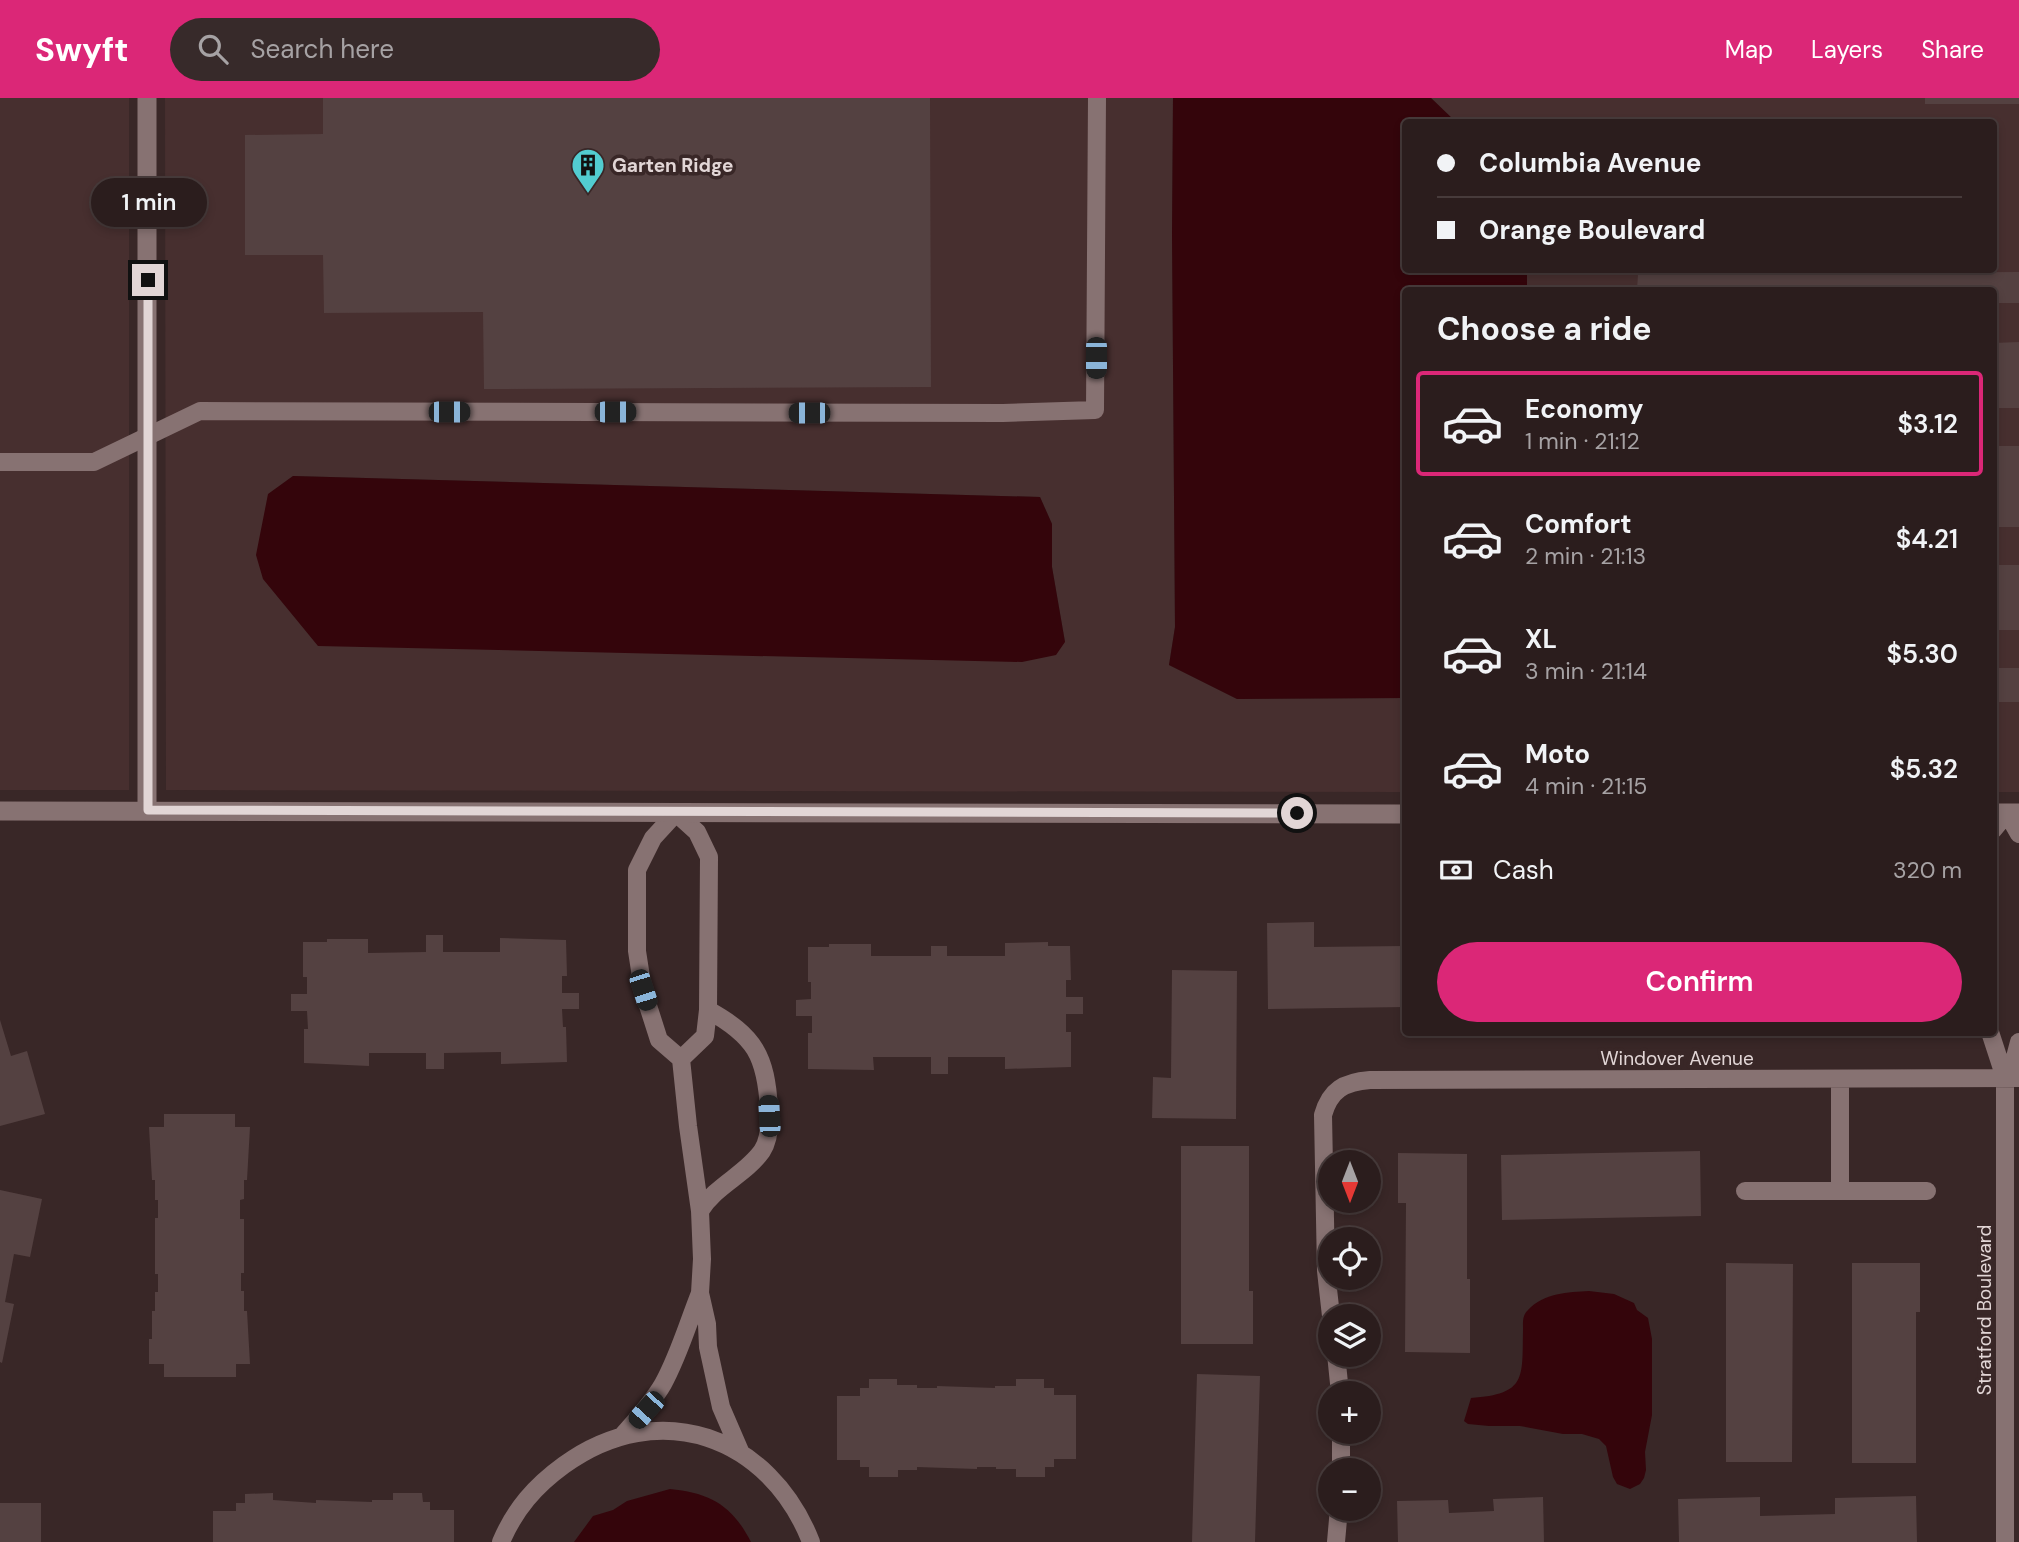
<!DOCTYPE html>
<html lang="en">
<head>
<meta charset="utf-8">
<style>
  :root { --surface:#2b1d1d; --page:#372a2a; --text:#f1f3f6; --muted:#a6a2a4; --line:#473b3b; --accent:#db2777 }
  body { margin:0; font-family:"DM Sans",sans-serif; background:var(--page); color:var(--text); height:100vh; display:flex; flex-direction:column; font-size:26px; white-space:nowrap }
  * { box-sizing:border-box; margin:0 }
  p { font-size:23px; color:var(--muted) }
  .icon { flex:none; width:38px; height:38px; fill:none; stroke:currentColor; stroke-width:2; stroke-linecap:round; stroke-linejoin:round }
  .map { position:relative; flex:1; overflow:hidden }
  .panel { position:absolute; left:1402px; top:189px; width:595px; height:749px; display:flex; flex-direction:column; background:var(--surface); border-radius:7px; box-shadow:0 4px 10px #0003,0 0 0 2px var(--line) }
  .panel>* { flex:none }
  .banner { position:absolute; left:1402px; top:21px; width:595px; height:154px; border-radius:7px; box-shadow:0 4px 10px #0003,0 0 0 2px var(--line); display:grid; align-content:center; height:154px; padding:0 35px; background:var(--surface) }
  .needle { width:46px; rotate:180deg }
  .fabs { position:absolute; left:1318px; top:1052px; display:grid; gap:14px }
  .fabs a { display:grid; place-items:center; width:63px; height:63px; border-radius:50%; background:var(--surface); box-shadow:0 4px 10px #0003,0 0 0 2px var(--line); font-size:35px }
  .end { position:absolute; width:32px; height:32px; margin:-16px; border:9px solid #e2d6d6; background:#111; box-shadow:0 0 0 4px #111 }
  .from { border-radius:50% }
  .bubble { position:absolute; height:49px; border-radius:24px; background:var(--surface); box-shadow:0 4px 10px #0003,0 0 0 2px var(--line); font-size:23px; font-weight:600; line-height:49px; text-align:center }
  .car { position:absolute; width:21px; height:42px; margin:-21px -10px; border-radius:9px; box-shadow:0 0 5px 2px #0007; background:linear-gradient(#222 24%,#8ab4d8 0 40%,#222 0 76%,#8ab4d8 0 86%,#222 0) }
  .banner b { display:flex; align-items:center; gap:24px; height:66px; font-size:26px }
  .banner b+b { border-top:2px solid var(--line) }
  .banner i { width:18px; height:18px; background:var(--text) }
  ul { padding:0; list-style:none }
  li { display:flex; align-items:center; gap:21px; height:105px; margin:0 14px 10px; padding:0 21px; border:4px solid transparent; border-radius:7px }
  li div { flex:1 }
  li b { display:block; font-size:26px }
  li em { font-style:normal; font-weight:600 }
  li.selected { border-color:var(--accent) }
  li>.icon { width:63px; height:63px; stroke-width:1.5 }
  h2 { padding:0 35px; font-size:32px; line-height:84px }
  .pay { display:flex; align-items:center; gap:18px; height:77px; padding:0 35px; font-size:26px }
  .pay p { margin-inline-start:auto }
  .action { display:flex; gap:14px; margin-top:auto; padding:14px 35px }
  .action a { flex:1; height:80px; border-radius:42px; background:var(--accent); color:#fff; font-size:28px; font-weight:600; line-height:80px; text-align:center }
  header { display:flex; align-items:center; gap:42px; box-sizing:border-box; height:98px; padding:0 35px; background:var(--accent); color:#fff }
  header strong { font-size:33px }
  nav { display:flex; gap:38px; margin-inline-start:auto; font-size:24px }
  .search { width:490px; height:63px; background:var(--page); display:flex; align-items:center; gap:18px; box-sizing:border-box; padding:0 24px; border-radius:38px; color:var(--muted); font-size:26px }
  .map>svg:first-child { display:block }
  .built { fill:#472f2f; fill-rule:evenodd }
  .water { fill:#34050b }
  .building { fill:#544141 }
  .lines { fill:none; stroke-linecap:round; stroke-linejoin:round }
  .service { stroke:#877272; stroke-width:18 }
  .minor { stroke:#877272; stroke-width:19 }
  .tertiary { stroke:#877272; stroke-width:19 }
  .route { stroke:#e2d6d6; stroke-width:9 }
  .labels { text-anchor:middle; stroke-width:7; stroke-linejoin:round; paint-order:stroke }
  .poi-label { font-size:19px; font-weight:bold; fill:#e2d6d6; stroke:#392727; text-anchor:start }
  .street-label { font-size:19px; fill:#e2d6d6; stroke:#392727 }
</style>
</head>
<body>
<header>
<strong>Swyft</strong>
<div class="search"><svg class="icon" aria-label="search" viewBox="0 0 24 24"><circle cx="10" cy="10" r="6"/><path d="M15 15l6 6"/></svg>Search here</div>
<nav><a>Map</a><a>Layers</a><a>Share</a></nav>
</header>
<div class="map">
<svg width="2019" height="1444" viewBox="0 0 2019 1444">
  <rect width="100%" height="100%" fill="#392727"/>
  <path class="built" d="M0,0H129V692H0Z
    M165,0H1173L1172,136L1175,529L1169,567L1237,601L1405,600V694L166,692ZM293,378L1040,399L1052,426V469L1065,544L268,397Z
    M1431,0H2019V694H1993V192H1527V172H1993V24H1456Z"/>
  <path class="water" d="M1173,0H1431L1456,24H1405V172H1527V192H1405V600L1237,601L1169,567L1175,529L1172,136Z
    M293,378L1040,399L1052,426V469L1065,544L1056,557L1022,564L318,548L263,481L256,457L268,396Z
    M1589,1193L1614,1196L1634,1205L1637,1212L1648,1220L1652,1241V1317L1645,1354L1646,1372L1644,1380L1640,1386L1630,1391L1617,1386L1613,1379L1606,1348L1599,1341L1582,1336H1563L1520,1328H1489L1468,1326L1464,1323L1471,1300C1527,1296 1522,1280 1523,1232C1523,1224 1522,1218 1528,1212C1544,1195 1568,1194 1589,1193Z
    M670,1391C710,1395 732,1407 751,1444H574L593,1418L613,1412L627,1403Z"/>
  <path class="building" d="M323,0H930L931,289L484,291L483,214L324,215L323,157H245V37L323,36Z
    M1925,0H2019V6H1925Z
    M2019,174V205H1993V192H1637L1638,176Z
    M2019,244V310H1993V245Z
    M1993,348H2019V429H1993Z
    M1993,467H2019V532H1993Z
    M1993,570H2019V604H1993Z
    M1314,824V849L1405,848V909L1268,911L1267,825Z
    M426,837H443V854H500V840L566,842L567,878H562V895H579V911H562L563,929H566L567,964L501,966V954L444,955V971H426V955H369V968L304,965V931H308L307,913H291V896H307V879H303V844H327V841H368V855L426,854Z
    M1048,844V848H1070L1071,882H1066V899H1083V916H1066V934H1071V969L1005,971V959H948V976H931V959H873L874,972L808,971V935H812V918H796V902L811,901V884H808V849H829V846H871V858H931V848H947V858H1005V845Z
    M1172,872L1237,873L1236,1021L1152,1020L1153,979L1171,980Z
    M0,922L11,958L27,953L45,1016L0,1028Z
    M164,1016H235V1029H250L247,1082H244V1101L240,1102V1121H244V1175H241V1193H244V1213H247L250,1266H236V1279H164V1266H149V1241H152V1213H155V1194H158V1176H155V1120H158V1102H155V1082H152L149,1029H164Z
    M1181,1048H1249V1193H1253V1246H1181Z
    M1700,1053L1701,1118L1502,1122L1501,1057Z
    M1398,1055L1467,1056V1181H1470V1255L1405,1254L1406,1105H1398Z
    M0,1092L42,1101L30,1159L14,1156L5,1204L14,1206L2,1265L0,1264Z
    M1726,1165L1793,1166L1792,1364H1726Z
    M1852,1165H1920V1214H1916V1365H1852Z
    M1197,1276L1260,1278L1255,1444H1192Z
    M869,1281H897V1287H917V1290H937V1288L995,1290V1288H1016V1281H1044V1290H1054V1297H1076V1361H1054V1369H1045V1379H1016V1371H996V1369H977V1371L917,1369V1372H898V1379H869V1369H860V1362H837V1298H860V1290H869Z
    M273,1395V1402L316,1405V1402L372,1404V1402H393V1395H422L423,1404H430V1412H454V1444H213V1413H236V1405H245V1396Z
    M1916,1398L1917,1444H1679L1678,1401L1760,1399V1418L1835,1416V1400Z
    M1543,1399L1544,1444H1398L1397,1403L1448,1402L1449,1415L1494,1413L1493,1401Z
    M0,1405H41V1444H0Z"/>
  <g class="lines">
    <path class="service" d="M0,364H94L200,313L1003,315L1095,312L1097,0
      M1993,732L2007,715L2019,736
      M1990,934L2005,980V1444
      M681,961L705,938L708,912L709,759L697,734L676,715L653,740L637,772V853L643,892L659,942L681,961L688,1028L700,1113L702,1161L700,1195L707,1226L708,1249L721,1309L740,1353
      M2005,980L2014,963L2019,944
      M1840,981V1093
      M1745,1093H1927
      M700,1113C716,1087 745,1077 762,1053C770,1041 770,1025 769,1011C766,958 755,938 708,912
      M1331,1218L1326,1173L1323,1017C1330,992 1344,984 1370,982L2019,980
      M1336,1256L1340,1295
      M1341,1334V1372
      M622,1338C637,1321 652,1305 663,1286C679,1257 688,1225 700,1195
      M501,1444C515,1411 535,1388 564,1367C659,1298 770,1338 811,1444
      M1336,1444L1339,1410"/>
    <path class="minor" d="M147,0V712"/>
    <path class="tertiary" d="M0,713L1405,716
      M1993,715H2019"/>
  </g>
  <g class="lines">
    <path class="route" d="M148,182V712L1297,715"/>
  </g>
  <defs>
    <symbol id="building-pin" viewBox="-11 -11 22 30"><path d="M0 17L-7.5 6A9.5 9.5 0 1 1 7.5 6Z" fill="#52ccd0" stroke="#392727"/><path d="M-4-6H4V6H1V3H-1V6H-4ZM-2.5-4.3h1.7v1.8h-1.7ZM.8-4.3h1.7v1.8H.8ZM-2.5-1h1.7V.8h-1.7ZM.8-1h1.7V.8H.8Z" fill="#111"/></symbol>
  </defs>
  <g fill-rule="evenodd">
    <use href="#building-pin" x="569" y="48" width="38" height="52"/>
  </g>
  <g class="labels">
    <g class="poi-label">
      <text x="612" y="74">Garten Ridge</text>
    </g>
    <g class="street-label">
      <text x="1677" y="967">Windover Avenue</text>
      <text transform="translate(1984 1212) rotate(-90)" y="7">Stratford Boulevard</text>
    </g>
  </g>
</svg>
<div class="fabs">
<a><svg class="needle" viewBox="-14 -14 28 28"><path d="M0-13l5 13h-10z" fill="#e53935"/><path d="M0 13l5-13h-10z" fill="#a6a2a4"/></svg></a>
<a><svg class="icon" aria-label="locate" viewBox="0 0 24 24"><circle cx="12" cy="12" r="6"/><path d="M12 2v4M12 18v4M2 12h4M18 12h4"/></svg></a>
<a><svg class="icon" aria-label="layers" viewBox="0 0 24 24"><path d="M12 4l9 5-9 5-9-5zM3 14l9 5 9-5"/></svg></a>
<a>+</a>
<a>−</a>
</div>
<i class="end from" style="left:1297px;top:715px"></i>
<i class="end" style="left:148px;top:182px"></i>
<div class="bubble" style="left:91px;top:80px;width:116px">1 min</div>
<i class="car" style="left:1096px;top:260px;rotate:180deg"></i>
<i class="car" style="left:449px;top:314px;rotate:90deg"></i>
<i class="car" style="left:615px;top:314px;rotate:90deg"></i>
<i class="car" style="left:809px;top:315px;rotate:270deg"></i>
<i class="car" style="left:643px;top:892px;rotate:162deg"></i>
<i class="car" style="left:769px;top:1018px;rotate:357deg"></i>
<i class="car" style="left:646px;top:1312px;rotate:222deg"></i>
<div class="banner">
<b><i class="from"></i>Columbia Avenue</b>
<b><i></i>Orange Boulevard</b>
</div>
<section class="panel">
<h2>Choose a ride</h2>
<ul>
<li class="selected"><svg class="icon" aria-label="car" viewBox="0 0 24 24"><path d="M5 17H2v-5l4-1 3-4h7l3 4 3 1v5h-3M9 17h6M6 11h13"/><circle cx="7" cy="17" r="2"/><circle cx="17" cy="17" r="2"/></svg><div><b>Economy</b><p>1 min · 21:12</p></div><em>$3.12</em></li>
<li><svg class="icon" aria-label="car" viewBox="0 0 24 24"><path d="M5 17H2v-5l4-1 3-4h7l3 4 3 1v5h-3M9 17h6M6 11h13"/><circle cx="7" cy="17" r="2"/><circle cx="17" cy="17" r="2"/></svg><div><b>Comfort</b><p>2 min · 21:13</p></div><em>$4.21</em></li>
<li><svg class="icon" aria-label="car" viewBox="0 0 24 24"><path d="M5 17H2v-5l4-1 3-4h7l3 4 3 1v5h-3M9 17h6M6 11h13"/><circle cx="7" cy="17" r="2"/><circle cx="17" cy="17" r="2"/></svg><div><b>XL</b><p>3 min · 21:14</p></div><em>$5.30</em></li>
<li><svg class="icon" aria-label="car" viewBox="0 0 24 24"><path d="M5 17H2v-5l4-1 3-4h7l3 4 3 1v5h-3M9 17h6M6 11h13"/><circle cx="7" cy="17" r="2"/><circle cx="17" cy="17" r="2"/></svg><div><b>Moto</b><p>4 min · 21:15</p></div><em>$5.32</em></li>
</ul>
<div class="pay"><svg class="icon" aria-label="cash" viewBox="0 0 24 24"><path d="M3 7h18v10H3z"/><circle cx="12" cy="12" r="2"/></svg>Cash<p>320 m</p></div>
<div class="action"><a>Confirm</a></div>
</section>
</div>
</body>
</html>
